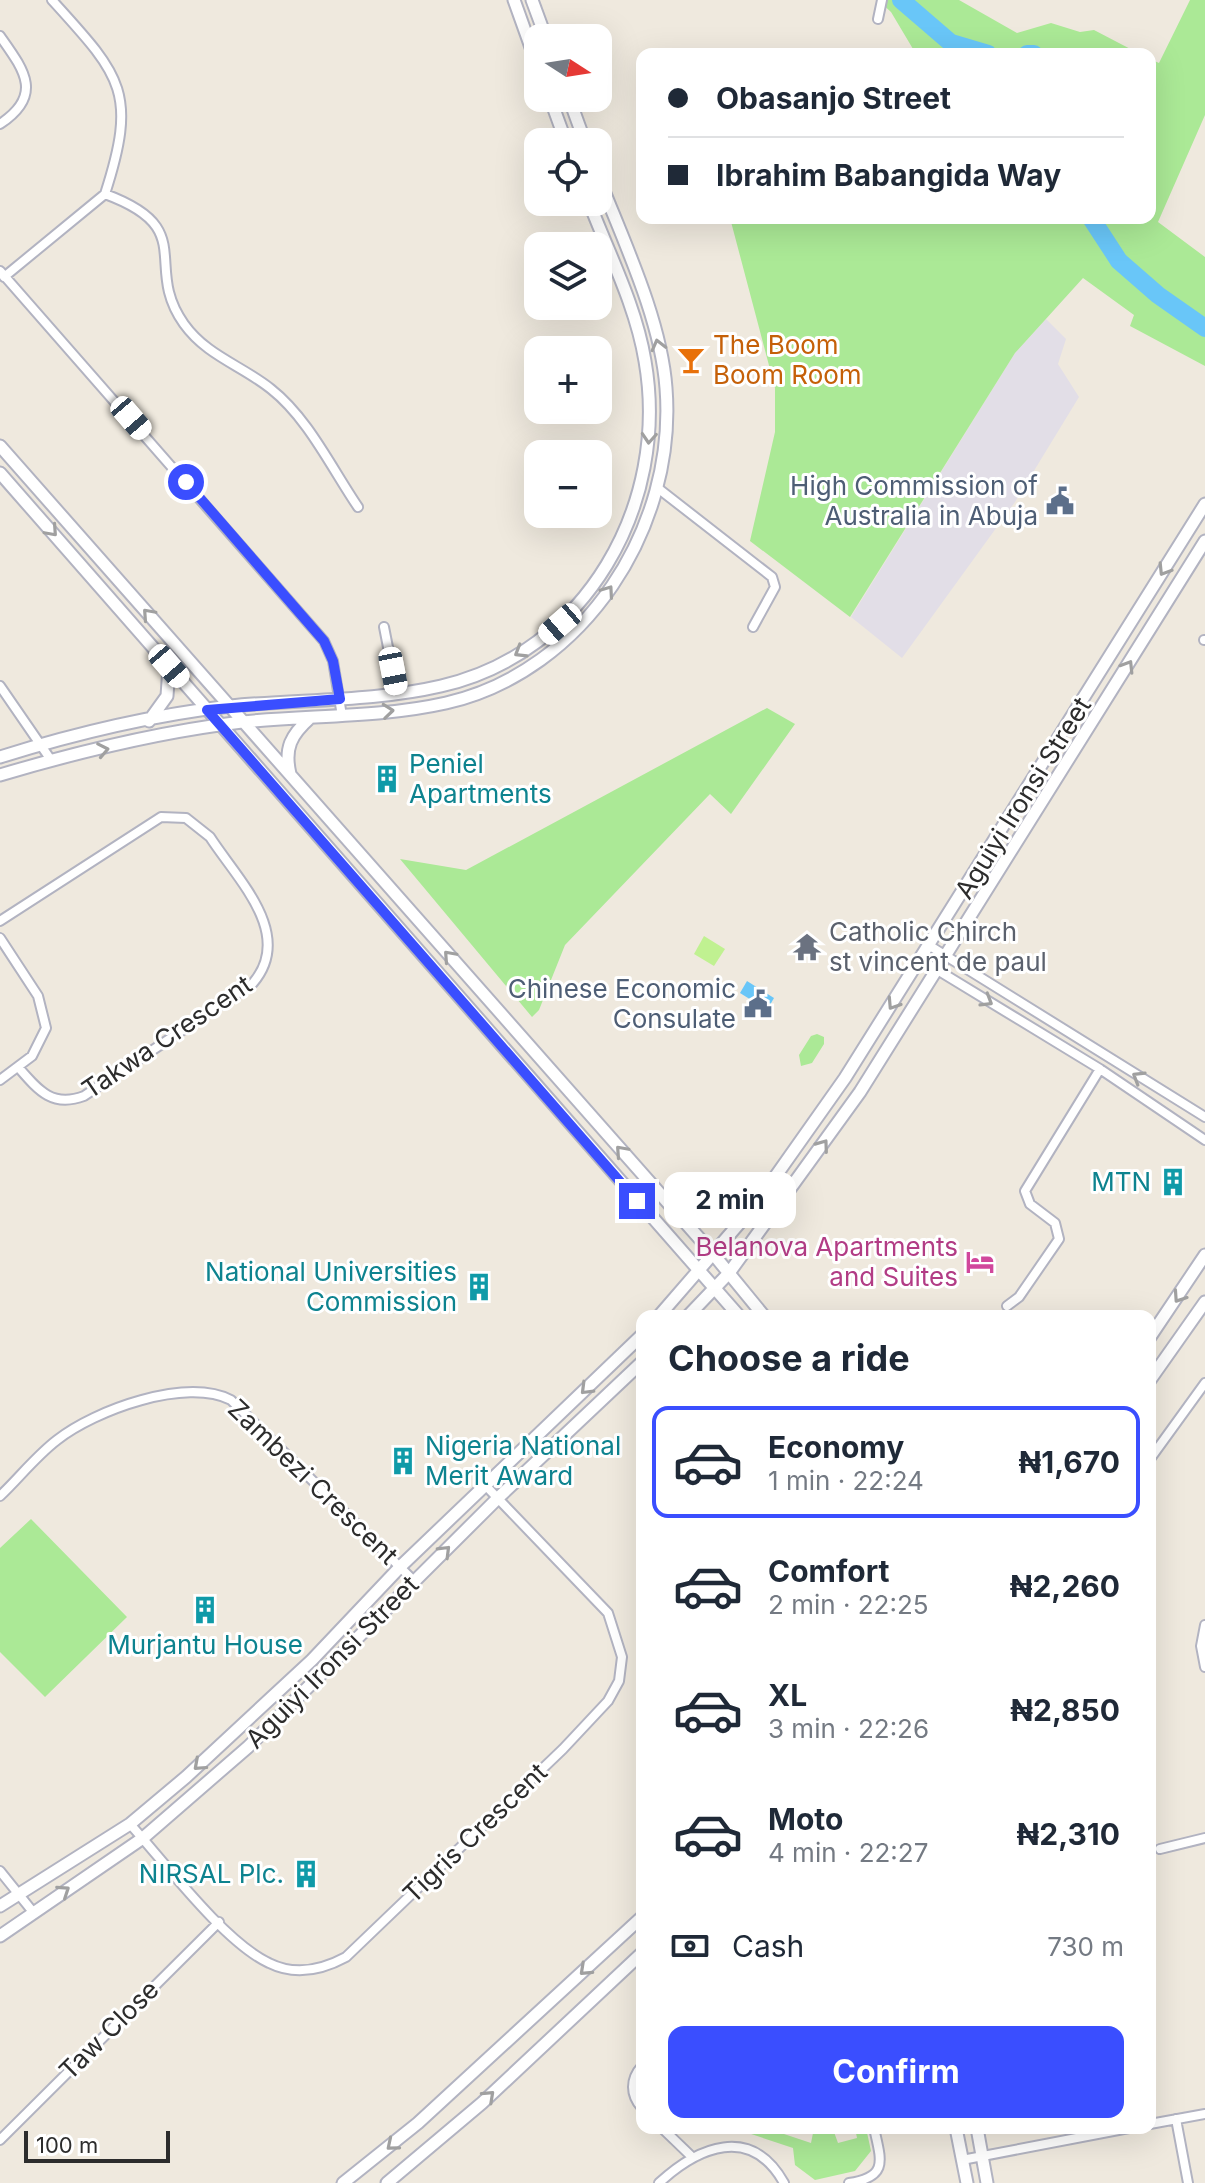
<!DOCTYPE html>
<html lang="en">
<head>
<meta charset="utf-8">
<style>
  :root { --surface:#fff; --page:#f2f2f3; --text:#1f2937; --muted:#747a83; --line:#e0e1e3; --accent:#3a4eff }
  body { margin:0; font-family:Inter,sans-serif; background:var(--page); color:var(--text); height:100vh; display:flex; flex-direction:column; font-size:30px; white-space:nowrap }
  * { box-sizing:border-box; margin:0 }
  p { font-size:26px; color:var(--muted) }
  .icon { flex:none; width:44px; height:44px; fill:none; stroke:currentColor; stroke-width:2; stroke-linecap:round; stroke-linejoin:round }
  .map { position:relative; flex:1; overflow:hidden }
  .sheet { position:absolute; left:636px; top:1310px; width:520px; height:824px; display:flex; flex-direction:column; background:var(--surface); border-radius:16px; box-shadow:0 8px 32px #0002 }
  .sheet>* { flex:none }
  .top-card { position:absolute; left:636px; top:48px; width:520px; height:176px; border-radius:16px; box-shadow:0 8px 32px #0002; display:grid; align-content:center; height:176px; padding:0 32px; background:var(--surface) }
  .needle { width:52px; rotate:102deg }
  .controls { position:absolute; left:524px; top:24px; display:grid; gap:16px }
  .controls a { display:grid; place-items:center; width:88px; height:88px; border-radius:16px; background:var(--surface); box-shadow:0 8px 32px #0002; font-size:40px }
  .scale { position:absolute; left:24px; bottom:20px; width:146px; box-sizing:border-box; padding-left:8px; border:4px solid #2c2c2c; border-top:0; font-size:22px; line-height:28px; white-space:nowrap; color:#2c2c2c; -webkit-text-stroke:6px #fff; paint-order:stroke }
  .end { position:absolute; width:36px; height:36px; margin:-18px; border:10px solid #3a4eff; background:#fff; box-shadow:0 0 0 4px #fff }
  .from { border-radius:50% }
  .bubble { position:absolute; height:56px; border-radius:16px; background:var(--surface); box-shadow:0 8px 32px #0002; font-size:26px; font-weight:700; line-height:56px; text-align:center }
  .car { position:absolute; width:24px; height:48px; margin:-24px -12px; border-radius:10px; box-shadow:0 0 6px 2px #0007; background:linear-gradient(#fff 24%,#345 0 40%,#fff 0 76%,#345 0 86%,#fff 0) }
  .top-card b { display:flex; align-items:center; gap:28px; height:76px; font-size:30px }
  .top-card b+b { border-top:2px solid var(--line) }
  .top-card i { width:20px; height:20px; background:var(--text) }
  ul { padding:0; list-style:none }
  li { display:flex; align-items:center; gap:24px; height:112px; margin:0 16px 12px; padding:0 16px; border:4px solid transparent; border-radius:16px }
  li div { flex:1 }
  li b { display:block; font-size:30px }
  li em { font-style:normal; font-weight:700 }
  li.active { border-color:var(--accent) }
  li>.icon { width:72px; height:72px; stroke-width:1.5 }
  h2 { padding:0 32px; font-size:36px; line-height:96px }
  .pay { display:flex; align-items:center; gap:20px; height:88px; padding:0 32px; font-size:30px }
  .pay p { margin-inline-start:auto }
  .action { display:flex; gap:16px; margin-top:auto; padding:16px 32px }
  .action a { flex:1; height:92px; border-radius:16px; background:var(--accent); color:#fff; font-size:32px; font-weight:700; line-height:92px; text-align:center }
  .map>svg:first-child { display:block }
  .industrial { fill:#e2dee7 }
  .green { fill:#abe996 }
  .pitch { fill:#c0f191 }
  .water { fill:#69c6f8 }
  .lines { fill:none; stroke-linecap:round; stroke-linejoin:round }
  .river { stroke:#69c6f8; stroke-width:18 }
  .street-casing { stroke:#b2b3c1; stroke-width:12 }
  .secondary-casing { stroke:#b2b3c1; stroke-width:15 }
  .street { stroke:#fff; stroke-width:8 }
  .secondary { stroke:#fff; stroke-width:11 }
  .oneway { stroke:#a0a0a0 }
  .route { stroke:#3a4eff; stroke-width:10 }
  .labels { text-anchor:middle; stroke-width:6; stroke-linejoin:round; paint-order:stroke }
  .food-label { font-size:26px; fill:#c56008; stroke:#fff; text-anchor:start }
  .service-label { font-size:26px; fill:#4e5e75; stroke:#fff; text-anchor:end }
  .culture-label { font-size:26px; fill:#0d838f; stroke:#fff; text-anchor:end }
  .street-label { font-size:26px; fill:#2c2c2c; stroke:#fff }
  .worship-label { font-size:26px; fill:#5b616d; stroke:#fff; text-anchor:start }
  .hotel-label { font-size:26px; fill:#b23c85; stroke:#fff; text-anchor:end }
</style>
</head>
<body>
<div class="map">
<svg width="1205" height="2183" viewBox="0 0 1205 2183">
  <rect width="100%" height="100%" fill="#efe9de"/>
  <path class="industrial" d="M1046,319L1066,339L1058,364L1079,397L1015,502L902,658L851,617L1015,353Z"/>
  <path class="green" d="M878,0H959L1017,33L1051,23L1080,32L1094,30L1140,54H916L891,12Z
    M1190,0H1205V115L1158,222L1205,257V366L1130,326L1134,315L1083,278L1015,353L850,617L750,541L775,432V388L730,218H1150V59L1159,63Z
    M767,708L795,724L731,814L710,794L565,945L539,1010L532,1017L400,859L466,870Z
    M817,1034L824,1037V1044L812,1063L801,1066L799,1055L811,1036Z
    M31,1519L127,1617L45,1697L0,1652V1548Z
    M733,2128H775V2131L811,2143L814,2128L834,2132L838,2143L857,2138L855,2128H866L871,2151L855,2171L815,2180L795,2165L793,2148Z"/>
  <path class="pitch" d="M704,936L725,949L714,966L694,954Z"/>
  <path class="water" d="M747,981L774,998L767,1010L740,993Z"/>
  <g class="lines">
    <path class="river" d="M901,0L951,43L988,54
      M1027,54H1034
      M1091,218L1119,261L1158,295L1205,328"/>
    <defs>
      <path id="street" d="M52,0C121,76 138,92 105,194
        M878,19L882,0
        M0,36C24,70 44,95 0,124
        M0,271L324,641L333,661L342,716
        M4,277L105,194C200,229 142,265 184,324C207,356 241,365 271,389C308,418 332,469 358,507
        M659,489L772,577L775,587L753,627
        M384,627L397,693
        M1204,640H1205
        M0,686L51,760
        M0,921L161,817L186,818L210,837C237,879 295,934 253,983L84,1096C52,1108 38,1090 18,1067
        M0,938L38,996L46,1028L32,1056L0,1080
        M930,946L1205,1117
        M921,960L1100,1069L1205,1140
        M1007,1306L1019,1297L1059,1239L1055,1223L1030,1204L1025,1191L1100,1069
        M1150,1459L1205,1383
        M0,1496C19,1478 36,1456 57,1440C95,1410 186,1377 231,1400L414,1581
        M1205,1625L1201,1646L1205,1667
        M130,1824C165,1863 224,1942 269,1963C295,1976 322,1970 346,1957L563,1749L608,1701L619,1681L622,1657L608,1613L485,1485
        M1160,1849L1205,1838
        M0,1871L33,1912
        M642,2066C630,2079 630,2095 642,2108
        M1176,2119L1188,2183
        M1150,2124L1205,2114
        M662,2128L691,2156
        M0,2140L219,1922
        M962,2160L1129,2128
        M659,2183C698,2147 751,2124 784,2183
        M849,2183C889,2177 881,2160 874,2128"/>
      <path id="secondary" d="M514,0L538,67
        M532,0L546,38
        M550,98L566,142
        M569,98L585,142
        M0,446L714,1255L764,1316
        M0,473L739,1316
        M149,721L167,696L169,667
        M0,757C73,734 154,715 230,706C300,699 372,702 441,686C586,653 670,504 645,361C636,306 609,254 589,202
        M290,774C284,748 291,735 310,718
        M0,775C74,753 165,731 242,722C310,715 379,718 446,703C585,671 677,527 666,388C661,319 623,240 598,176
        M659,1316L756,1204L845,1078L1205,504
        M688,1316L729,1273L860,1092L1205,541
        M1150,1337L1205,1255
        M1150,1380L1205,1302
        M0,1906L130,1824L186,1777L312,1660L401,1566L642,1335
        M0,1936L143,1838L248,1747L499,1497L642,1362
        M956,2128L967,2183
        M977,2128L987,2183
        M343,2183L418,2123L642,1917
        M387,2183L482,2103L642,1953"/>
    </defs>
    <use href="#street" class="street-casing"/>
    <use href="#secondary" class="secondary-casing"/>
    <use href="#street" class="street"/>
    <use href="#secondary" class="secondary"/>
  </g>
  <defs><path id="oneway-chevron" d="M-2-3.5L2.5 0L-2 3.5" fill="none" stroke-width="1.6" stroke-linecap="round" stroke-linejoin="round" transform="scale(2)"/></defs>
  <g class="oneway">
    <use href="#oneway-chevron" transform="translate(658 345) rotate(-104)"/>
    <use href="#oneway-chevron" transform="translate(649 438) rotate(94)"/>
    <use href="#oneway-chevron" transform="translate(52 531) rotate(48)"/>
    <use href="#oneway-chevron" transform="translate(1164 570) rotate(122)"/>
    <use href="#oneway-chevron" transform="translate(608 591) rotate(-55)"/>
    <use href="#oneway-chevron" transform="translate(148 614) rotate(-132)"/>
    <use href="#oneway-chevron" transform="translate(520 652) rotate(149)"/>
    <use href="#oneway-chevron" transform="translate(1128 666) rotate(-58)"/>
    <use href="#oneway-chevron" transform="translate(388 711) rotate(-6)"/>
    <use href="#oneway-chevron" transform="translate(103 750) rotate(-11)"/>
    <use href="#oneway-chevron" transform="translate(449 956) rotate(-132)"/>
    <use href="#oneway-chevron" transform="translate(987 1001) rotate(31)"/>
    <use href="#oneway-chevron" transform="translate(893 1004) rotate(123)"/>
    <use href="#oneway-chevron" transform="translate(1138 1077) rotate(-149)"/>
    <use href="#oneway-chevron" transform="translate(823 1145) rotate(-54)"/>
    <use href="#oneway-chevron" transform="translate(621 1151) rotate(-132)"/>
    <use href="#oneway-chevron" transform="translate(1179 1297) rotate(124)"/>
    <use href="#oneway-chevron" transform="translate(586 1389) rotate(135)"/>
    <use href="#oneway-chevron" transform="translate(445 1551) rotate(-45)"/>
    <use href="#oneway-chevron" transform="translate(199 1765) rotate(138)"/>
    <use href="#oneway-chevron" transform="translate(64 1891) rotate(-34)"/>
    <use href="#oneway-chevron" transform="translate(585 1970) rotate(137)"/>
    <use href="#oneway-chevron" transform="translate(489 2096) rotate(-43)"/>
    <use href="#oneway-chevron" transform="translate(392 2145) rotate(140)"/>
  </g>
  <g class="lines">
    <path class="route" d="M186,482L324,641L333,661L340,699L207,710L637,1201"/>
  </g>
  <defs>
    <symbol id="bar-bare" viewBox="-9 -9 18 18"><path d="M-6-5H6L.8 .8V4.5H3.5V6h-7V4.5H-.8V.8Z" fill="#e8710a" stroke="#fff" stroke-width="2.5" paint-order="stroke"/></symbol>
    <symbol id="civic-bare" viewBox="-9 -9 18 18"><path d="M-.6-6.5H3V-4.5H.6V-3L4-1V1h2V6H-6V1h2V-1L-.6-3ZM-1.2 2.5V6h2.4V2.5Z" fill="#5c6f8a" stroke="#fff" stroke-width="2.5" paint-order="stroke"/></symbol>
    <symbol id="building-bare" viewBox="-9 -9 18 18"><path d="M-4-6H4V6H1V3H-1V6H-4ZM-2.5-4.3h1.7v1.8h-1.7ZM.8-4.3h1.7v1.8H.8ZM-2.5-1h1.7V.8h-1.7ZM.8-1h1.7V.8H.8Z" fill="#0f9aa8" stroke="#fff" stroke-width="2.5" paint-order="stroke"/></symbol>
    <symbol id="temple-bare" viewBox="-9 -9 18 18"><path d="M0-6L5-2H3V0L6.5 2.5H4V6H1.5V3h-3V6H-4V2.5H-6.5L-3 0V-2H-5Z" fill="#6b7280" stroke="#fff" stroke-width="2.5" paint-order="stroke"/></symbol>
    <symbol id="hotel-bare" viewBox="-9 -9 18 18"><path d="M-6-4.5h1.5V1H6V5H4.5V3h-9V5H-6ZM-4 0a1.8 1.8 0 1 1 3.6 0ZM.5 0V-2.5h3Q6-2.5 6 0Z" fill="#d1479c" stroke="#fff" stroke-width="2.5" paint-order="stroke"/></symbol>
  </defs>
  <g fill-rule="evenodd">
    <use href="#bar-bare" x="671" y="340" width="40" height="40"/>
    <use href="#civic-bare" x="1040" y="481" width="40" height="40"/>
    <use href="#building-bare" x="367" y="759" width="40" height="40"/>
    <use href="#temple-bare" x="787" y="927" width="40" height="40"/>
    <use href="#civic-bare" x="738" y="984" width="40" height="40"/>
    <use href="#building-bare" x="1153" y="1162" width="40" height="40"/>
    <use href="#hotel-bare" x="960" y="1242" width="40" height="40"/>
    <use href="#building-bare" x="459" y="1267" width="40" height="40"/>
    <use href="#building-bare" x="383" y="1441" width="40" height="40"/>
    <use href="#building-bare" x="185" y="1590" width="40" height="40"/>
    <use href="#building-bare" x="286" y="1854" width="40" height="40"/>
  </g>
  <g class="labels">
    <g class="food-label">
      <text x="713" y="354">The Boom<tspan x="713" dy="30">Boom Room</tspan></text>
    </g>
    <g class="service-label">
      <text x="1038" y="495">High Commission of<tspan x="1038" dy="30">Australia in Abuja</tspan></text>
      <text x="736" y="998">Chinese Economic<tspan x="736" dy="30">Consulate</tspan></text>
    </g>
    <g class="culture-label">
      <text x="409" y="773" text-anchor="start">Peniel<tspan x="409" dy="30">Apartments</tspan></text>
      <text x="1151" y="1191">MTN</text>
      <text x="457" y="1281">National Universities<tspan x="457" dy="30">Commission</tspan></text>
      <text x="425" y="1455" text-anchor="start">Nigeria National<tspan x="425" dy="30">Merit Award</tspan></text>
      <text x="205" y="1654" text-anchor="middle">Murjantu House</text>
      <text x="284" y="1883">NIRSAL Plc.</text>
    </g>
    <g class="street-label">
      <text transform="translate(1023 798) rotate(-58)" y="9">Aguiyi Ironsi Street</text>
      <text transform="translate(167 1037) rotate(-34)" y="9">Takwa Crescent</text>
      <text transform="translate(313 1482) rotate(44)" y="9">Zambezi Crescent</text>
      <text transform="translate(332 1662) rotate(-45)" y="9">Aguiyi Ironsi Street</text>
      <text transform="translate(475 1833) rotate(-44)" y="9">Tigris Crescent</text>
      <text transform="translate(109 2030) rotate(-45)" y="9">Taw Close</text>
    </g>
    <g class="worship-label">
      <text x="829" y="941">Catholic Chirch<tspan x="829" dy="30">st vincent de paul</tspan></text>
    </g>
    <g class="hotel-label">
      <text x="958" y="1256">Belanova Apartments<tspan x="958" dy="30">and Suites</tspan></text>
    </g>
  </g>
</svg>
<div class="controls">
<a><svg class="needle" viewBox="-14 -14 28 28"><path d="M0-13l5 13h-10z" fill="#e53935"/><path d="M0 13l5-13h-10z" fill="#747a83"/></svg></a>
<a><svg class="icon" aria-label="locate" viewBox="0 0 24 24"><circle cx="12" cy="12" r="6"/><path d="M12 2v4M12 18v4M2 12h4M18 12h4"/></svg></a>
<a><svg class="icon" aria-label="layers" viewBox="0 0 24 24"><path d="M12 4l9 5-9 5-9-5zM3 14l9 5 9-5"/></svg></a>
<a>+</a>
<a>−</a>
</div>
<div class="scale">100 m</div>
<i class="end from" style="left:186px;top:482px"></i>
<i class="end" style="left:637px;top:1201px"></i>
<div class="bubble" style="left:664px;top:1172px;width:132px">2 min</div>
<i class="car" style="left:131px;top:418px;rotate:139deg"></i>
<i class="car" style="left:560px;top:624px;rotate:229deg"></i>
<i class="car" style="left:169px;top:666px;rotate:139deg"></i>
<i class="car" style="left:393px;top:671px;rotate:169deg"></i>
<div class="top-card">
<b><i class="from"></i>Obasanjo Street</b>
<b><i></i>Ibrahim Babangida Way</b>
</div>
<section class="sheet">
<h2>Choose a ride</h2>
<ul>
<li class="active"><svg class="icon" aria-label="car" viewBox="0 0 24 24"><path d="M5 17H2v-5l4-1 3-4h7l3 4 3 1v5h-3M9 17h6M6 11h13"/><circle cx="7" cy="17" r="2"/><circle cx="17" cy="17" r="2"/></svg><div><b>Economy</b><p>1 min · 22:24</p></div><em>₦1,670</em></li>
<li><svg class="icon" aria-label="car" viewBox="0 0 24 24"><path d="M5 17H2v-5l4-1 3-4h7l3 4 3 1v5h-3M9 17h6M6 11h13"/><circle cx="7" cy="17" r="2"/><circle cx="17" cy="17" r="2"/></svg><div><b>Comfort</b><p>2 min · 22:25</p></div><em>₦2,260</em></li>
<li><svg class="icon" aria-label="car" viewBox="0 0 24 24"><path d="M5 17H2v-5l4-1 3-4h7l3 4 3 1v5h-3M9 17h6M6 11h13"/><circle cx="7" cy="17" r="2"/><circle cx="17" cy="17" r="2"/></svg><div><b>XL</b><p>3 min · 22:26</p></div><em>₦2,850</em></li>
<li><svg class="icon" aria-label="car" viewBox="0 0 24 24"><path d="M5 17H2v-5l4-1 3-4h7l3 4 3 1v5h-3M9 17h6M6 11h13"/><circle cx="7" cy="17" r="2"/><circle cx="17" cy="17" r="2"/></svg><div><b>Moto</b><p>4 min · 22:27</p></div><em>₦2,310</em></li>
</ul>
<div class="pay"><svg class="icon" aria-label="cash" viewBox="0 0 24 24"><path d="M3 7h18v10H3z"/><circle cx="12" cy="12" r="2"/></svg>Cash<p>730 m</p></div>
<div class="action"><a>Confirm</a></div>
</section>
</div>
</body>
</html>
